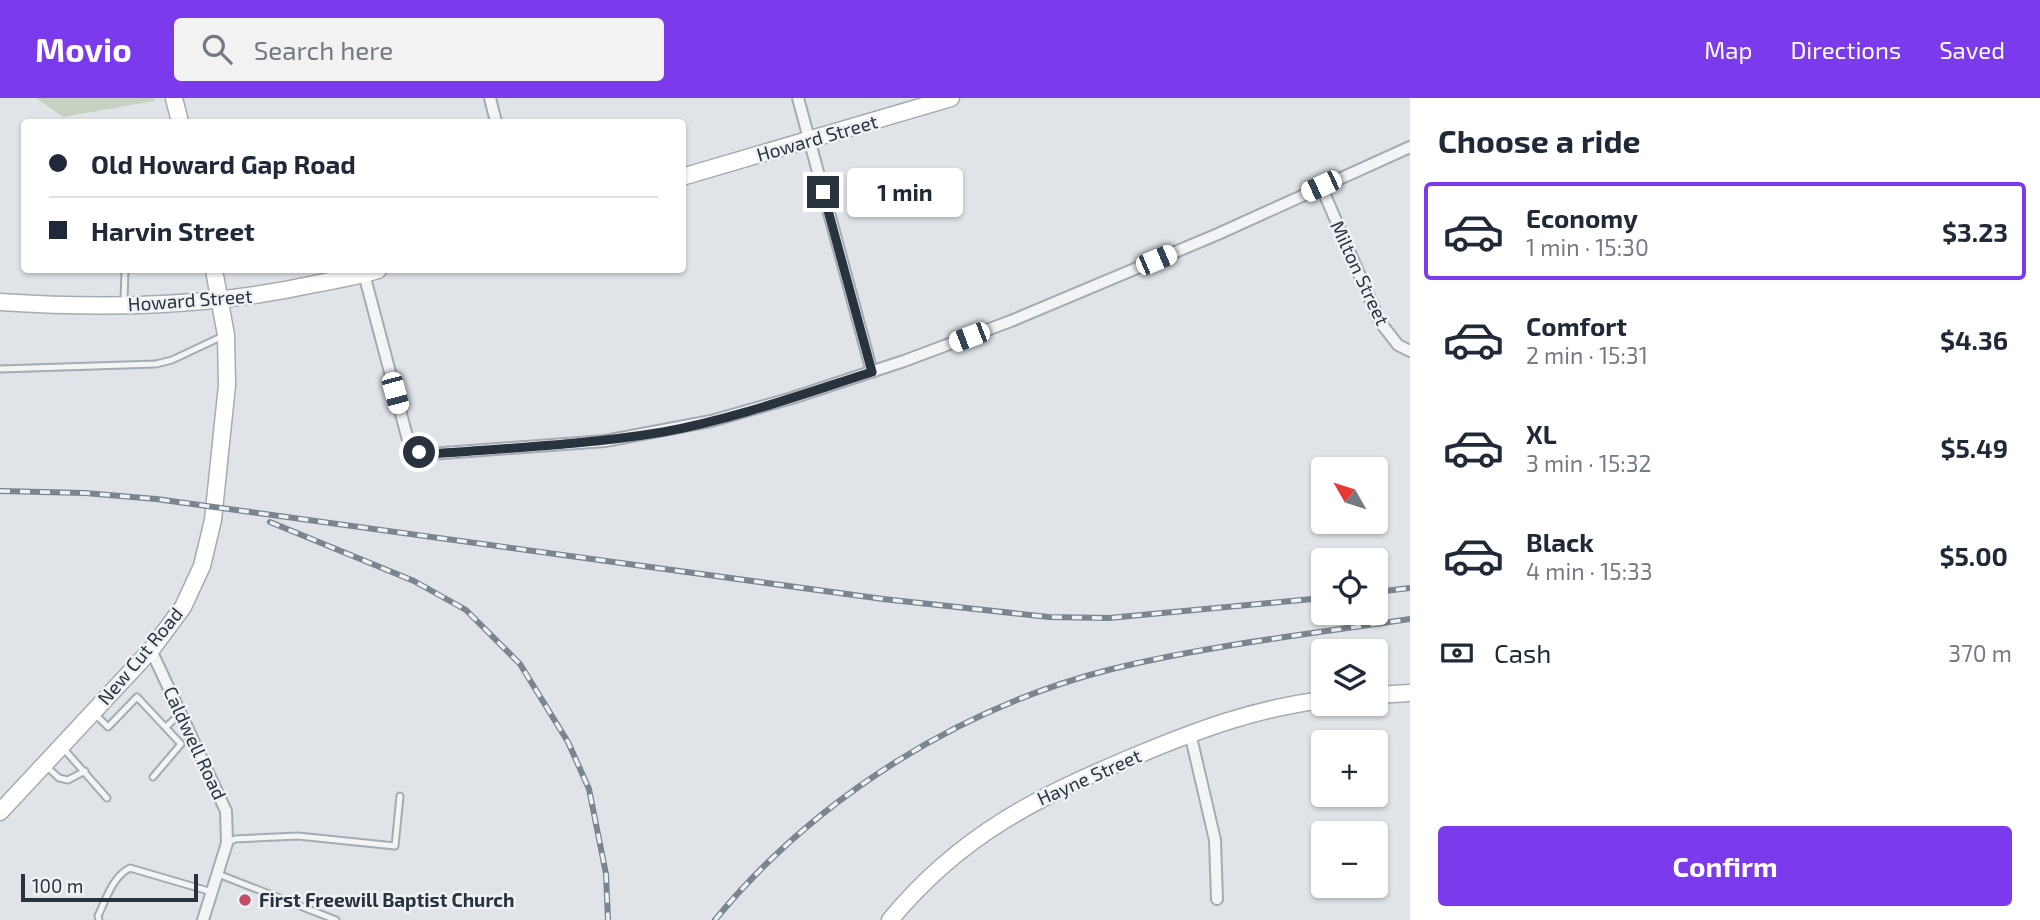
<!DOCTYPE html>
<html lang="en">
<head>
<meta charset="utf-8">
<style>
  :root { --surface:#fff; --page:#f2f2f3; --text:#1f2937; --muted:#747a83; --line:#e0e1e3; --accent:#7c3aed }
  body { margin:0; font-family:"Exo 2",sans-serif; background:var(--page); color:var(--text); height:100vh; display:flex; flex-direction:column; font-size:26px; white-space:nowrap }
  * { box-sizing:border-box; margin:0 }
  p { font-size:23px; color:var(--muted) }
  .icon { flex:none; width:38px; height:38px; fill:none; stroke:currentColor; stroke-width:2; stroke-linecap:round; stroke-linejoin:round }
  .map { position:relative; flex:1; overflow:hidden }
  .sheet { display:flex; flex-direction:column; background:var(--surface); width:630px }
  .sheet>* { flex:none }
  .top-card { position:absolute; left:21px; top:21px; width:665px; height:154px; border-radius:7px; box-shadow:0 2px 5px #0004; display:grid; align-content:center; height:154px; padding:0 28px; background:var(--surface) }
  .needle { width:46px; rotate:309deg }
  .fabs { position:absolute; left:1311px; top:359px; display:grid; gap:14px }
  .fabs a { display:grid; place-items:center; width:77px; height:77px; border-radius:7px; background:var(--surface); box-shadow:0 2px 5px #0004; font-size:35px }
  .scale { position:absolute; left:21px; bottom:18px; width:177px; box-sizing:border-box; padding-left:7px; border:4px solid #29333e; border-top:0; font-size:19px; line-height:24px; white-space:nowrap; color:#29333e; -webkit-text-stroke:5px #eff2f5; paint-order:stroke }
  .end { position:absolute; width:32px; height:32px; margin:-16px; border:9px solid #29333e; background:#fff; box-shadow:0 0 0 4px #fff }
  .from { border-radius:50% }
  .bubble { position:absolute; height:49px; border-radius:7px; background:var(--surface); box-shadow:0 2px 5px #0004; font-size:23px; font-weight:700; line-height:49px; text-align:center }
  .car { position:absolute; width:21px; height:42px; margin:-21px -10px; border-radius:9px; box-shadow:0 0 5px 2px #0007; background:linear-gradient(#fff 24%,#345 0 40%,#fff 0 76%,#345 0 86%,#fff 0) }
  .top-card b { display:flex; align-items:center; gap:24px; height:66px; font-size:26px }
  .top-card b+b { border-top:2px solid var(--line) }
  .top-card i { width:18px; height:18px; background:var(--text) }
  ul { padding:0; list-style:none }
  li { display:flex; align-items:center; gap:21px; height:98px; margin:0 14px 10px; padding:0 14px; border:4px solid transparent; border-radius:7px }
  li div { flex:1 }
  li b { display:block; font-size:26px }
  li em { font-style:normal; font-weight:700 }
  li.active { border-color:var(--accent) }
  li>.icon { width:63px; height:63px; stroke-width:1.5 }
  h2 { padding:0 28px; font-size:32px; line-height:84px }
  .pay { display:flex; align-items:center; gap:18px; height:77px; padding:0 28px; font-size:26px }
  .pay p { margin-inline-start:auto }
  .primary-button { display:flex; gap:14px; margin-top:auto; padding:14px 28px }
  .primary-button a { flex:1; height:80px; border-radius:7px; background:var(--accent); color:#fff; font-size:28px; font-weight:700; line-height:80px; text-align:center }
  header { display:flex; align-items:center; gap:42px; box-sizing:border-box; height:98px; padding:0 35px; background:var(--accent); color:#fff }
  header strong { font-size:33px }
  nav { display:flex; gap:38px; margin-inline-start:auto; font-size:24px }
  .search { width:490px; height:63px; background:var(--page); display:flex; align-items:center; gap:18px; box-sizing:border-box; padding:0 24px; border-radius:7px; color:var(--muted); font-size:26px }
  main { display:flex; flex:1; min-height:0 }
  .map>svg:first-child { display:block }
  .green { fill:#c7d1c1 }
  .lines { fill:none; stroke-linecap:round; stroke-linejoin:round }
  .lane-casing { stroke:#a5abb2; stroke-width:9 }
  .street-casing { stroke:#a5abb2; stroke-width:14 }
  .secondary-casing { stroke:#a5abb2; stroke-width:19 }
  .lane { stroke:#f2f4f6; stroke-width:5 }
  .street { stroke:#f2f4f6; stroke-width:10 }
  .secondary { stroke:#fff; stroke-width:16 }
  .rail-casing { stroke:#7a8590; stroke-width:6 }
  .rail { stroke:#eff2f5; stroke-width:3.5; stroke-dasharray:10; stroke-linecap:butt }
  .route { stroke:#29333e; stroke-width:9 }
  .poi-dot { fill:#c54c6b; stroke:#eff2f5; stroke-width:2.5 }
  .labels { text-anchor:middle; stroke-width:5; stroke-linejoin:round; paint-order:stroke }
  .street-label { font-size:19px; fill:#29333e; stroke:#eff2f5 }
  .poi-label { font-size:19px; font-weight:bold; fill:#29333e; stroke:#eff2f5; text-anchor:start }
</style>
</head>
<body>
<header>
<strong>Movio</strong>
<div class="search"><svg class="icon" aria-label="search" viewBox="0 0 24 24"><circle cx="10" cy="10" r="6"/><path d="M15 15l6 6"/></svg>Search here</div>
<nav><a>Map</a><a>Directions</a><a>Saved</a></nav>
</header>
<main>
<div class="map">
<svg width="1410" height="822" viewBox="0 0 1410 822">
  <rect width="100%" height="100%" fill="#e0e4e8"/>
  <path class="green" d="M36,0H154V3L63,19Z"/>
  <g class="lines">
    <defs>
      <path id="lane" d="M124,203L125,172
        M0,271L156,266L172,262L223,238
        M95,616L108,629L137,599L181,646L153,679
        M166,629L181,615
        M63,650L107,700
        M46,668L59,680L68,682L85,673
        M227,745L235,741L298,738L395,748L400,698
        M218,776L336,822
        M99,822L98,818C106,801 113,778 130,770L212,794"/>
      <path id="street" d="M490,0L496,24
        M798,0L872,274
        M1321,88L1380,224L1398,247L1410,253
        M364,176L408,342L414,351L430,356L605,343L711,323L792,300L904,263L1011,223L1218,136L1410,49
        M151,552L226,713L227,745L203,822
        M1190,635L1215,742L1217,801"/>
      <path id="secondary" d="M174,0L180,24
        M682,79L951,0
        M0,204C108,211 209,209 315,186C336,182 358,178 378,172
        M1376,597L1410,595
        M0,714L151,552L183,509L202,468L213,422L227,287L226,237L214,172
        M890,822C961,736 1039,698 1140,656C1200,631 1258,610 1323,602"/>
    </defs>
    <use href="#lane" class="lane-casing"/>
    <use href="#street" class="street-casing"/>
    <use href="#secondary" class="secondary-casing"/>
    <use href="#lane" class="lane"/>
    <use href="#street" class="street"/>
    <use href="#secondary" class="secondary"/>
    <defs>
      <path id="rail" d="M0,393L85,395L156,401L883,501L1049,519L1109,520L1323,500
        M270,424L414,483L466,512L520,566L568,644L589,691L606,776L608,822
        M1376,494L1410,490
        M715,822C814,701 960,609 1112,571C1209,547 1311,536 1410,521"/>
    </defs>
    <use href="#rail" class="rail-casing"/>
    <use href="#rail" class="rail"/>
  </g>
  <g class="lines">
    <path class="route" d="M419,354L430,356C508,350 585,347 663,334C734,321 803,296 872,274L823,94"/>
  </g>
  <circle class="poi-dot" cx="245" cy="802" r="7"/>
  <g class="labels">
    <g class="street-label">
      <text transform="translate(817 40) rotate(-16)" y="7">Howard Street</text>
      <text transform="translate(1360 175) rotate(65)" y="7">Milton Street</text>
      <text transform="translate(190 202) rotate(-4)" y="7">Howard Street</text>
      <text transform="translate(140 558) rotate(-50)" y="7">New Cut Road</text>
      <text transform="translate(195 645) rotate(65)" y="7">Caldwell Road</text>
      <text transform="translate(1089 679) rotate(-24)" y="7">Hayne Street</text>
    </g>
    <g class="poi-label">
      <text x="259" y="809">First Freewill Baptist Church</text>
    </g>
  </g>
</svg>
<div class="fabs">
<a><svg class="needle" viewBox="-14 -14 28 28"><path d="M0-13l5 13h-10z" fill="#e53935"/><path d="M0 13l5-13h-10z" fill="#747a83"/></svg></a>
<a><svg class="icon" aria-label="locate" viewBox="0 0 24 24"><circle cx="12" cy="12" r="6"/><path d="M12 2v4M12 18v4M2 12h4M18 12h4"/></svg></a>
<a><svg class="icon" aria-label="layers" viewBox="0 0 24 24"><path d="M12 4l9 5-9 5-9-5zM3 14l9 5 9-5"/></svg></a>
<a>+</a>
<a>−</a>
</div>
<div class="scale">100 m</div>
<i class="end from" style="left:419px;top:354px"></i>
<i class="end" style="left:823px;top:94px"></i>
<div class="bubble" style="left:847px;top:70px;width:116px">1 min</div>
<i class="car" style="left:1321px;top:88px;rotate:245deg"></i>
<i class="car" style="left:1156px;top:162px;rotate:67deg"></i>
<i class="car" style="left:969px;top:239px;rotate:249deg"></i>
<i class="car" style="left:395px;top:295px;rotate:165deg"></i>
<div class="top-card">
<b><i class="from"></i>Old Howard Gap Road</b>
<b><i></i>Harvin Street</b>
</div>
</div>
<section class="sheet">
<h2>Choose a ride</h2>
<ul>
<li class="active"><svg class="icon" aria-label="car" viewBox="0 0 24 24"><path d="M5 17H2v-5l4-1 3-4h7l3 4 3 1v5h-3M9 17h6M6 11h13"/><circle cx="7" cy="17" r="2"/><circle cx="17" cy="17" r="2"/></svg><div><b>Economy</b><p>1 min · 15:30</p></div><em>$3.23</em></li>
<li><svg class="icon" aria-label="car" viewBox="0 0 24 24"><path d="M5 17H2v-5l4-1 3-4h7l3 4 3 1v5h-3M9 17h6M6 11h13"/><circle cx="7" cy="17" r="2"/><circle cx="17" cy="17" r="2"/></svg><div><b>Comfort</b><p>2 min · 15:31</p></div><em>$4.36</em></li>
<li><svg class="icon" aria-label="car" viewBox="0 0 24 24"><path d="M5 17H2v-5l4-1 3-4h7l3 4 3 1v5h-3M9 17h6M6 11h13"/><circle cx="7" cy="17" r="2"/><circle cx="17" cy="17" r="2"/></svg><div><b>XL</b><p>3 min · 15:32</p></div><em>$5.49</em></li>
<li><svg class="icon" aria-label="car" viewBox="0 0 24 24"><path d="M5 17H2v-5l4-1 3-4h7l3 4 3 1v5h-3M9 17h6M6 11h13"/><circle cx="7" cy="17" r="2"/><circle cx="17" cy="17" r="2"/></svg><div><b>Black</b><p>4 min · 15:33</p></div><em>$5.00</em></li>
</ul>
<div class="pay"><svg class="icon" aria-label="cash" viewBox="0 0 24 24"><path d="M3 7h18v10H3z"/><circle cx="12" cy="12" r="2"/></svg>Cash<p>370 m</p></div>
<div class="primary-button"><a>Confirm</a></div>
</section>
</main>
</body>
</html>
